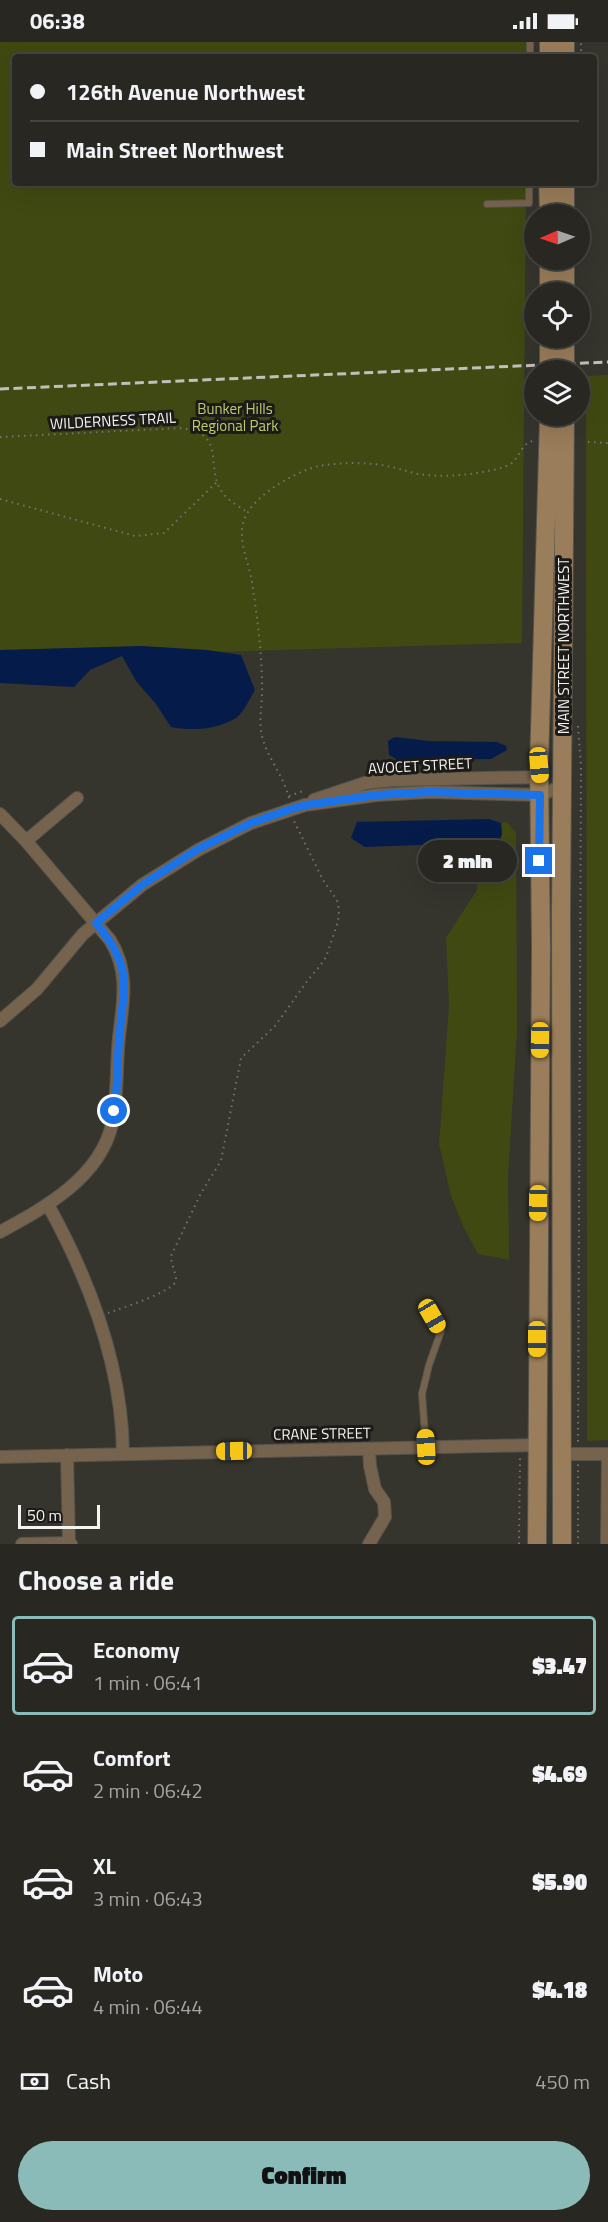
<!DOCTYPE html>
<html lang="en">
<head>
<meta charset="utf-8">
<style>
  :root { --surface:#282722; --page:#34332f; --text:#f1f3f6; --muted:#a5a5a5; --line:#444440; --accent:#8bbbb9 }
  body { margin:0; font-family:"Titillium Web",sans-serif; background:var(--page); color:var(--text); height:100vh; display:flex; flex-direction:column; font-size:22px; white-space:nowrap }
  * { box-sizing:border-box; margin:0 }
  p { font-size:20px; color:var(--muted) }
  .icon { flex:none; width:33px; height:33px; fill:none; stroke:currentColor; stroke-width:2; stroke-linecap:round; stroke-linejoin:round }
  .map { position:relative; height:1502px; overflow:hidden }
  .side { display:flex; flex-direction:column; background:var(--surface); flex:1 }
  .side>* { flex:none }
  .hud { position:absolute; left:12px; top:12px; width:585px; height:132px; border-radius:6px; box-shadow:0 6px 24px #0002,0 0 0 2px var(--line); display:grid; align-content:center; height:132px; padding:0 18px; background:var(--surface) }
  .needle { width:39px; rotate:268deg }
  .buttons { position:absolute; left:524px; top:162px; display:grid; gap:12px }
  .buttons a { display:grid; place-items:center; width:66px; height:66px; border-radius:50%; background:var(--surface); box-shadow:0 6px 24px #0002,0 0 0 2px var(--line); font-size:30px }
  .scale { position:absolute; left:18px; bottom:15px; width:82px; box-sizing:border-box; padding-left:6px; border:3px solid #f4f3ef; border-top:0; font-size:16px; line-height:21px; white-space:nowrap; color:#f4f3ef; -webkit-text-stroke:4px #1c1b18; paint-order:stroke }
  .end { position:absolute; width:27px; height:27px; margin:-14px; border:8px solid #1a73e8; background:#fff; box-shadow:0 0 0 3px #fff }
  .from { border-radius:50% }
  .bubble { position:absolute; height:42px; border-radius:21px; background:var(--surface); box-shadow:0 6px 24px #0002,0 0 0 2px var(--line); font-size:20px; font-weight:800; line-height:42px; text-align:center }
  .car { position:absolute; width:18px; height:36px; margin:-18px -9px; border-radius:8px; box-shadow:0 0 4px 2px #0007; background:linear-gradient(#f5c518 24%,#345 0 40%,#f5c518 0 76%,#345 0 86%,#f5c518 0) }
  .hud b { display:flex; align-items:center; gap:21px; height:57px; font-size:22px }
  .hud b+b { border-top:2px solid var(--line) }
  .hud i { width:15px; height:15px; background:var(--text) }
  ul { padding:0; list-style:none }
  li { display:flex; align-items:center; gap:18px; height:99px; margin:0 12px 9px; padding:0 6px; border:3px solid transparent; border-radius:6px }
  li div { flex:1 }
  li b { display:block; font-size:22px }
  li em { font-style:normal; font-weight:800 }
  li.selected { border-color:var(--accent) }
  li>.icon { width:54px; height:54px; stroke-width:1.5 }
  h2 { padding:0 18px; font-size:27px; line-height:72px }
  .pay { display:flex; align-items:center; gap:15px; height:66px; padding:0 18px; font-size:22px }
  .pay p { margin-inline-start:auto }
  .action { display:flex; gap:12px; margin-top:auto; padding:12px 18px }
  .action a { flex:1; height:69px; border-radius:36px; background:var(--accent); color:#111; font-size:24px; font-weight:800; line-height:69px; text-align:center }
  .status { display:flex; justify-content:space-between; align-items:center; height:42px; padding:0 30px; background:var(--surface); direction:ltr }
  .status svg { height:16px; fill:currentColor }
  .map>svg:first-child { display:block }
  .green { fill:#414912 }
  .water { fill:#051c4a }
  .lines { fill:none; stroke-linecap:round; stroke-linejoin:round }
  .lane-casing { stroke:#54534c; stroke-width:8 }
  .street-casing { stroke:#54534c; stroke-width:14 }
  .secondary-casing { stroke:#54534c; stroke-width:20 }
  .path { stroke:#74736d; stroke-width:2; stroke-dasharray:1.5 4.5; stroke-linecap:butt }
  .lane { stroke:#76634d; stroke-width:6 }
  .street { stroke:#76634d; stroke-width:12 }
  .secondary { stroke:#9a7d5a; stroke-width:18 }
  .rail { stroke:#c0bfba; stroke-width:3; stroke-dasharray:9 4.5; stroke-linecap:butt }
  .secondary-bridge-casing { stroke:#54534c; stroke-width:20; stroke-linecap:butt }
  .path-bridge { stroke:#74736d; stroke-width:2; stroke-dasharray:1.5 4.5; stroke-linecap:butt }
  .secondary-bridge { stroke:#9a7d5a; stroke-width:18 }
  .route { stroke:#1a73e8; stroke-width:8 }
  .labels { text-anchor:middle; stroke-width:6; stroke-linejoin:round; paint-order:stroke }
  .park-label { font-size:15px; fill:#bccb6e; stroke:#1c1b18 }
  .street-label { font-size:15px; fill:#f4f3ef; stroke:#1c1b18 }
</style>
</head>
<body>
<div class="status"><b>06:38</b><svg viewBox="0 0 49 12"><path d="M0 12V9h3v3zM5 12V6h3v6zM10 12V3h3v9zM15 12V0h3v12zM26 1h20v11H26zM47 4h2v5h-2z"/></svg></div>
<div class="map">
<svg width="608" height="1502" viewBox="0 0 608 1502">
  <rect width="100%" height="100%" fill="#35342d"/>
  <path class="green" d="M0,0H527V15H15V141H526L522,601L0,616Z
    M608,333V1398L587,1399L586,334Z
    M507,780L516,791L517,987L508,1135L509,1218L478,1212L464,1186L451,1154L439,1102L449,964L446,896L477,848L478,802L499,800L502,792L501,781Z"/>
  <path class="water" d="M142,604L207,608L241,613L255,648C250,656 244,670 236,676C216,688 193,689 171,685L156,662L136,639L122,614L90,628L74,645L0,641V608Z
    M395,695L429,699L497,700L506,704L507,708L491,717L398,718L389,713L388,699Z
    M489,777L501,781L502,792L499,800L365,805L351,796L357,780Z"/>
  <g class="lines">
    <defs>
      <path id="lane" d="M530,15V0
        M487,162L529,161V141
        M426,1405L422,1352L429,1323L441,1289L432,1273"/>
      <path id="street" d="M314,758L365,741L392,738L540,735
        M0,772L26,799L110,898C130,930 123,960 119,995C116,1024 118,1053 112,1082C100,1136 44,1166 0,1190
        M26,799L77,756
        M0,979L37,947L83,892L142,843L198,808L251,781L305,763L377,753L430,750L540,753L563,744
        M48,1163C90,1239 122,1323 123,1411
        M369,1407L370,1424L375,1447L384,1460L385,1475L369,1502
        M562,1412H608
        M67,1413L69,1501L71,1502
        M0,1415L537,1403
        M22,1502L69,1501
        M607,1502L608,1412"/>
      <path id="secondary" d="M549,15V0
        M565,15V0
        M548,141L549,172
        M565,141V172
        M549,218V250
        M565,218V250
        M537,1502L541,905L539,723L549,374
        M562,1502L561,870L565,374"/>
    </defs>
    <use href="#lane" class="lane-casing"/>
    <use href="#street" class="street-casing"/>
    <use href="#secondary" class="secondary-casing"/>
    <path class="path" d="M581,15V0
      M580,216V174
      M579,273L580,252
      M0,395L181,386C228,392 204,423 222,450C228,459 239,464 247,470
      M588,400L608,401
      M0,457L135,494L164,491L217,440
      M578,684L581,724L578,1401
      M289,754L306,748
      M289,756C284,734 267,716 262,694C258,677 263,661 262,644C262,609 257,575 252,540C249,521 237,497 244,478C252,454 296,429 319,424C343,420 369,420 392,425C401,427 409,430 418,432C439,435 461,434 482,430C492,428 503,427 512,421C520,414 522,401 533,399
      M108,1271C119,1267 176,1249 176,1238C176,1230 171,1223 171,1214L201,1151L221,1119L241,1016L275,984L308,938L319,925L326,915L338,880L339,868L337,858L323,838L294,779
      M519,1502L520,1415
      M578,1502V1422"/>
    <use href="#lane" class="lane"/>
    <use href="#street" class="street"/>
    <use href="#secondary" class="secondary"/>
    <path class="rail" d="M0,347L608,320"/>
    <defs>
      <path id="secondary-bridge" d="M565,296V328
        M549,328V296"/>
    </defs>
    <use href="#secondary-bridge" class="secondary-bridge-casing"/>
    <path class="path-bridge" d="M579,291V273
      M579,357V333"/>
    <use href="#secondary-bridge" class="secondary-bridge"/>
  </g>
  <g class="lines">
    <path class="route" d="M114,1069C118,1046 117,1022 119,999C123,944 135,928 96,881L142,843L198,807L251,781L291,767L306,763L377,753L430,750L540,753L539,819"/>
  </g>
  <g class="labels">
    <g class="park-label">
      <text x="235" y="372">Bunker Hills<tspan x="235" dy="17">Regional Park</tspan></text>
    </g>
    <g class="street-label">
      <text transform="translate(113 379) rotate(-3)" y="5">WILDERNESS TRAIL</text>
      <text transform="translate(564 604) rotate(-90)" y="5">MAIN STREET NORTHWEST</text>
      <text transform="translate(420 724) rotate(-3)" y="5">AVOCET STREET</text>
      <text transform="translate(322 1392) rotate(-1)" y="5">CRANE STREET</text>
    </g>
  </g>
</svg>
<div class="buttons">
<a><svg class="needle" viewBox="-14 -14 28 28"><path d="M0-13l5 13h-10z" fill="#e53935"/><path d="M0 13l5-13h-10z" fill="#a5a5a5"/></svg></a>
<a><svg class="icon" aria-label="locate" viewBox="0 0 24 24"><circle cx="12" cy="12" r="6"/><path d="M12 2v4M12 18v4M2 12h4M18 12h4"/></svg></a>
<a><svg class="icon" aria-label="layers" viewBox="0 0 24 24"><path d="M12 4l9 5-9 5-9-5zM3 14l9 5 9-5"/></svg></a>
</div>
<div class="scale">50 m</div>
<i class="end from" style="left:114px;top:1069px"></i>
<i class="end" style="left:539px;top:819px"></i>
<div class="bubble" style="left:418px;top:798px;width:99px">2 min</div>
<i class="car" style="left:539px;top:723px;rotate:175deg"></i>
<i class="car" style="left:540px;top:998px;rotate:181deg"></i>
<i class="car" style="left:538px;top:1161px;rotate:181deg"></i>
<i class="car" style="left:432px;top:1274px;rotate:150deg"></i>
<i class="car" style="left:537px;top:1297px;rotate:180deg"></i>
<i class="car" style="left:426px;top:1405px;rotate:357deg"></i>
<i class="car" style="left:234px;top:1409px;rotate:269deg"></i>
<div class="hud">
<b><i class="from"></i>126th Avenue Northwest</b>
<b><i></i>Main Street Northwest</b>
</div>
</div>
<section class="side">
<h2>Choose a ride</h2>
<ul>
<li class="selected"><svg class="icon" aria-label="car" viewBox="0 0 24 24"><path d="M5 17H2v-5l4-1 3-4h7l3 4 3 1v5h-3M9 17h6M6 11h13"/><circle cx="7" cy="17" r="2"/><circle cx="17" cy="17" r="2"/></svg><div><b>Economy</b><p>1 min · 06:41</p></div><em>$3.47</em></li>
<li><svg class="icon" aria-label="car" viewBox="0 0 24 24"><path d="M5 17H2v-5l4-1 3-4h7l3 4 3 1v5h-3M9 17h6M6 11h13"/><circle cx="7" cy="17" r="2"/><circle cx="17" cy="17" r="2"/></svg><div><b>Comfort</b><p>2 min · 06:42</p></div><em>$4.69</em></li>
<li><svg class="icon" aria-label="car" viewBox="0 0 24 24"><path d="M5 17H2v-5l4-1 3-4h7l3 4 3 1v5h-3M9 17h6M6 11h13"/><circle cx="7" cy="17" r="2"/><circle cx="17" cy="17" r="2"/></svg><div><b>XL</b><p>3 min · 06:43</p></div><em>$5.90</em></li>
<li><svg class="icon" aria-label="car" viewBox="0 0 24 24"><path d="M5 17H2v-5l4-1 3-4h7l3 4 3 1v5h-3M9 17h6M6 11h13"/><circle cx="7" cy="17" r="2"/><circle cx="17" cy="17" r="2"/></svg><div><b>Moto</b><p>4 min · 06:44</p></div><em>$4.18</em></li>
</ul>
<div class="pay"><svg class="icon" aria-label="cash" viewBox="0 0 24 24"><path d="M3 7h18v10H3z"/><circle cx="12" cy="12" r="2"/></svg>Cash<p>450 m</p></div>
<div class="action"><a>Confirm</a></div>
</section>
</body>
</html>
